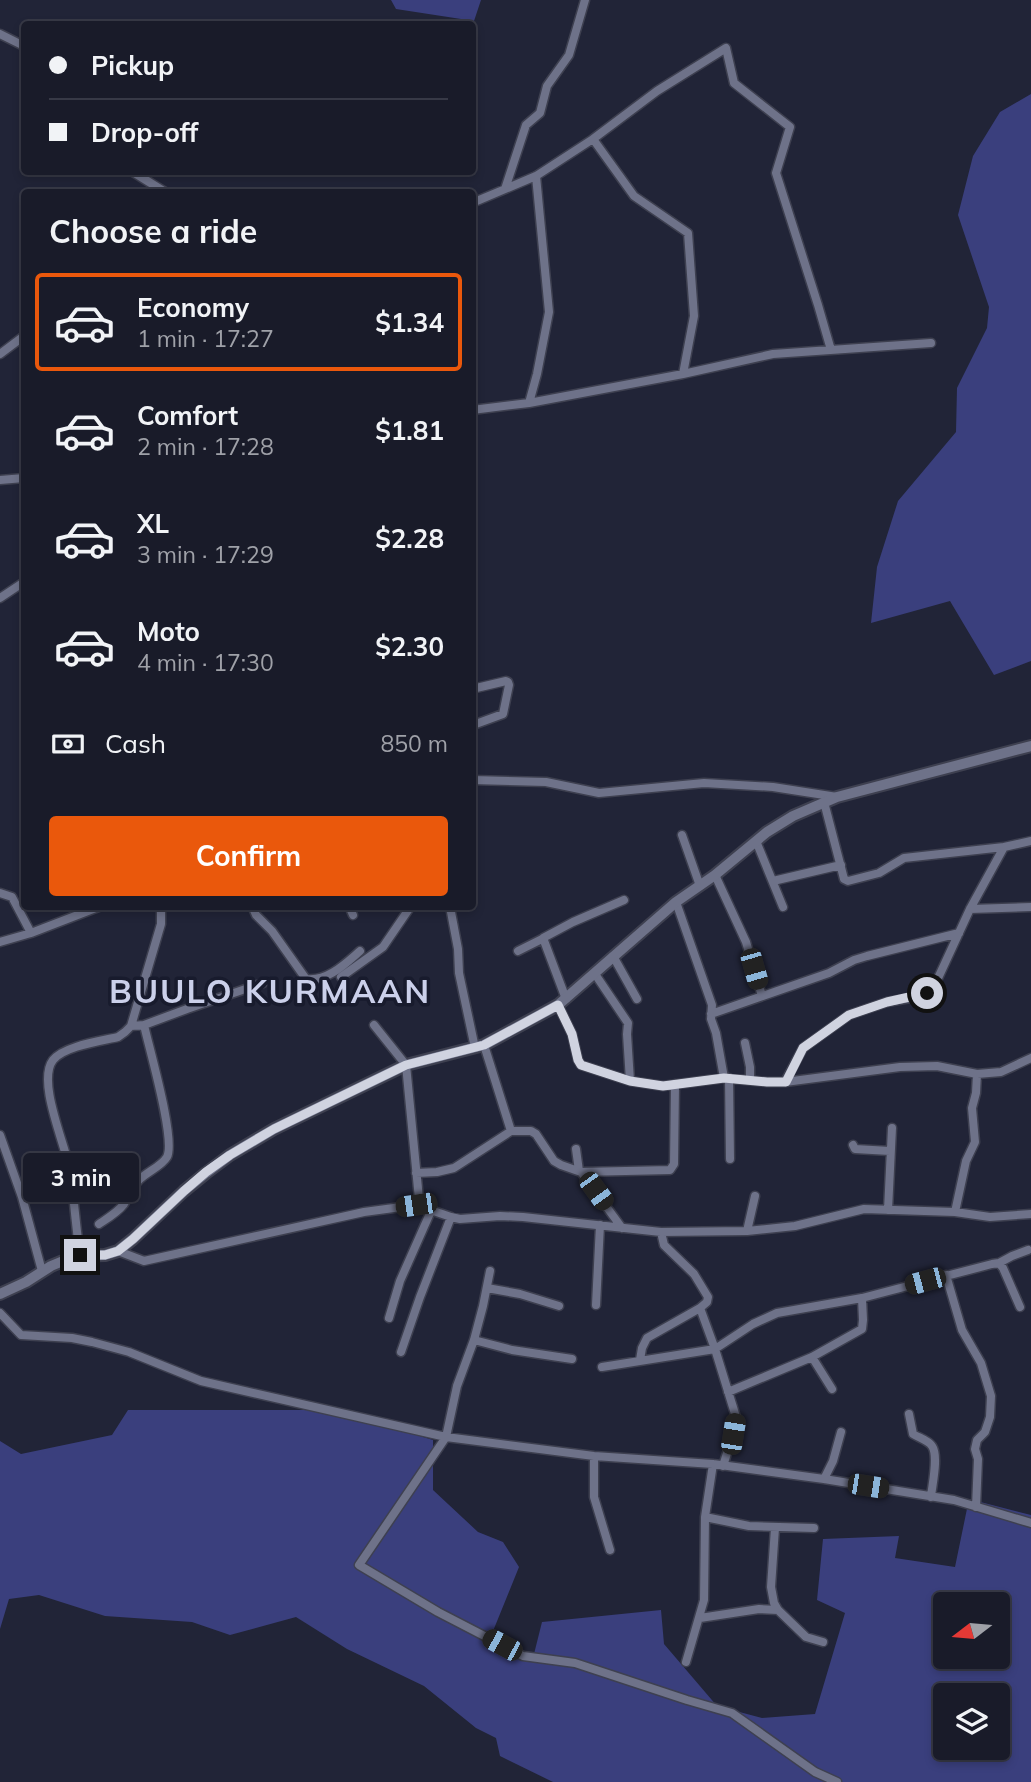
<!DOCTYPE html>
<html lang="en">
<head>
<meta charset="utf-8">
<style>
  :root { --surface:#191b29; --page:#222431; --text:#f1f3f6; --muted:#9fa1a8; --line:#373946; --accent:#ea580c }
  body { margin:0; font-family:Mulish,sans-serif; background:var(--page); color:var(--text); height:100vh; display:flex; flex-direction:column; font-size:26px; white-space:nowrap }
  * { box-sizing:border-box; margin:0 }
  p { font-size:23px; color:var(--muted) }
  .icon { flex:none; width:38px; height:38px; fill:none; stroke:currentColor; stroke-width:2; stroke-linecap:round; stroke-linejoin:round }
  .map { position:relative; flex:1; overflow:hidden }
  .side { position:absolute; left:21px; top:189px; width:455px; height:721px; display:flex; flex-direction:column; background:var(--surface); border-radius:7px; box-shadow:0 4px 10px #0003,0 0 0 2px var(--line) }
  .side>* { flex:none }
  .top-card { position:absolute; left:21px; top:21px; width:455px; height:154px; border-radius:7px; box-shadow:0 4px 10px #0003,0 0 0 2px var(--line); display:grid; align-content:center; height:154px; padding:0 28px; background:var(--surface) }
  .needle { width:46px; rotate:254deg }
  .controls { position:absolute; left:933px; top:1592px; display:grid; gap:14px }
  .controls a { display:grid; place-items:center; width:77px; height:77px; border-radius:7px; background:var(--surface); box-shadow:0 4px 10px #0003,0 0 0 2px var(--line); font-size:35px }
  .end { position:absolute; width:32px; height:32px; margin:-16px; border:9px solid #d0d3e0; background:#111; box-shadow:0 0 0 4px #111 }
  .from { border-radius:50% }
  .bubble { position:absolute; height:49px; border-radius:7px; background:var(--surface); box-shadow:0 4px 10px #0003,0 0 0 2px var(--line); font-size:23px; font-weight:700; line-height:49px; text-align:center }
  .car { position:absolute; width:21px; height:42px; margin:-21px -10px; border-radius:9px; box-shadow:0 0 5px 2px #0007; background:linear-gradient(#222 24%,#8ab4d8 0 40%,#222 0 76%,#8ab4d8 0 86%,#222 0) }
  .top-card b { display:flex; align-items:center; gap:24px; height:66px; font-size:26px }
  .top-card b+b { border-top:2px solid var(--line) }
  .top-card i { width:18px; height:18px; background:var(--text) }
  ul { padding:0; list-style:none }
  li { display:flex; align-items:center; gap:21px; height:98px; margin:0 14px 10px; padding:0 14px; border:4px solid transparent; border-radius:7px }
  li div { flex:1 }
  li b { display:block; font-size:26px }
  li em { font-style:normal; font-weight:700 }
  li.active { border-color:var(--accent) }
  li>.icon { width:63px; height:63px; stroke-width:1.5 }
  h2 { padding:0 28px; font-size:32px; line-height:84px }
  .pay { display:flex; align-items:center; gap:18px; height:77px; padding:0 28px; font-size:26px }
  .pay p { margin-inline-start:auto }
  .primary-button { display:flex; gap:14px; margin-top:auto; padding:14px 28px }
  .primary-button a { flex:1; height:80px; border-radius:7px; background:var(--accent); color:#fff; font-size:28px; font-weight:700; line-height:80px; text-align:center }
  .map>svg:first-child { display:block }
  .green { fill:#3a3f7d; fill-rule:evenodd }
  .lines { fill:none; stroke-linecap:round; stroke-linejoin:round }
  .minor-casing { stroke:#3e4050; stroke-width:11 }
  .secondary-casing { stroke:#3e4050; stroke-width:14 }
  .minor { stroke:#6e7289; stroke-width:8 }
  .secondary { stroke:#6e7289; stroke-width:10 }
  .route { stroke:#d0d3e0; stroke-width:9 }
  .labels { text-anchor:middle; stroke-width:7; stroke-linejoin:round; paint-order:stroke }
  .district-label { font-size:33px; font-weight:bold; letter-spacing:2px; fill:#cbd0ea; stroke:#181b2d }
</style>
</head>
<body>
<div class="map">
<svg width="1031" height="1782" viewBox="0 0 1031 1782">
  <rect width="100%" height="100%" fill="#212437"/>
  <path class="green" d="M391,0H481L474,21L396,9Z
    M1031,94V661L994,675L950,601L871,623L877,567L898,501L956,432L957,388L987,328L989,307L958,215L973,156L1000,112Z
    M128,1410H334L433,1440V1490L478,1532L503,1542L519,1567L489,1641L532,1662L542,1622L661,1610L664,1644L717,1706L762,1718L815,1714L845,1613L817,1600L823,1539L899,1536L895,1558L955,1567L969,1499L1031,1515V1782H553L500,1756L496,1738L476,1728L424,1686L347,1649L296,1617L230,1635L192,1622L105,1616L39,1595L9,1599L0,1629V1441L21,1454L112,1435ZM945,1605H998V1657H945ZM945,1696H998V1748H945Z"/>
  <g class="lines">
    <defs>
      <path id="minor" d="M0,34L24,46
        M593,139L657,91L726,48L734,83L790,127L776,173L818,305L831,350
        M133,172L165,192
        M505,189L526,125L540,113L547,86L569,55L585,0
        M472,203L536,176L593,139L634,196L688,233L694,316L683,374
        M0,354L24,336
        M529,403L537,374L549,312L536,176
        M472,410L529,403L683,374L773,354L931,343
        M0,480L24,478
        M0,598L24,582
        M472,689L506,681L508,682L509,685L503,714L473,725L472,727
        M472,780L546,782L599,793L704,783L773,787L837,797
        M682,835L700,886
        M756,841L783,907
        M1004,847L1031,841
        M715,875L746,942L762,996
        M773,881L841,865
        M0,893L12,897L31,933
        M676,902L712,1005L711,1019L716,1033L724,1078
        M252,906L256,915L272,931L306,979C327,982 345,964 360,951
        M349,906L353,915
        M970,909L1031,907
        M451,912L458,949L459,973L475,1048
        M0,942L31,933L101,906
        M518,951L542,939
        M613,956L637,999
        M595,974L628,1023L627,1034L630,1081
        M341,977L383,947L411,906
        M566,999L543,938L573,922L624,900
        M558,1005L572,1034L578,1060L581,1065L630,1081L663,1086L724,1078L767,1082H785L900,1067L937,1066L977,1074L1001,1072L1031,1058
        M711,1014L829,973L854,960L867,956L959,933
        M131,1026L144,1025L187,1009L263,983
        M745,1043L750,1067V1080
        M484,1045L511,1131
        M729,1078L730,1159
        M785,1082L803,1048L849,1015L887,1002L916,997L933,989L970,909L1004,847L904,858L879,873L848,881L844,879L824,802
        M0,1135L22,1197L42,1271
        M853,1145L855,1149L890,1151
        M576,1149L579,1171
        M581,1172L670,1170L674,1164L675,1084
        M416,1173L437,1172L454,1168L511,1131H531L536,1134L554,1161L561,1165L581,1172L622,1228
        M416,1205L451,1217L460,1219L500,1216L523,1217L661,1232L747,1231L795,1226L864,1209L955,1212L990,1217L1031,1214
        M888,1210L892,1128
        M955,1212L966,1161L975,1142L972,1108L976,1093L977,1074
        M99,1224C108,1218 118,1212 124,1204C129,1196 132,1187 138,1181C146,1172 161,1167 167,1157C176,1140 149,1048 144,1025
        M747,1231L755,1196
        M661,1232L664,1245L694,1274L708,1297L707,1302L700,1308L715,1349L736,1417L733,1434L723,1466
        M118,1251L144,1261L364,1212L416,1205L419,1199L406,1065L374,1025
        M80,1255C76,1228 74,1201 71,1175C67,1148 36,1082 53,1060C64,1046 101,1041 118,1037L125,1032L131,1026L161,924V906
        M999,1263L1012,1256L1028,1250
        M490,1271L483,1306L474,1340L457,1386L446,1437L359,1565L438,1612L523,1656L575,1663L687,1700L732,1713L815,1772L837,1782
        M946,1275L962,1330L981,1363L991,1396L990,1417L985,1432L977,1440L975,1449L978,1459L976,1507
        M487,1288L520,1294L559,1306
        M596,1305L600,1225
        M0,1313L21,1335L72,1338L92,1342L129,1352L201,1381L446,1437L594,1456L713,1464L824,1479L954,1500L1031,1523
        M389,1318L400,1281L431,1211
        M474,1340L512,1350L572,1359
        M401,1352L420,1297L451,1217
        M812,1357L832,1389
        M640,1360L642,1348L647,1338L700,1308
        M602,1367L715,1349L753,1324L777,1313L862,1298L992,1264L999,1263L1003,1268L1020,1307
        M728,1392L812,1357L862,1329L863,1320L862,1298
        M909,1414L913,1434C919,1438 928,1440 932,1446C939,1456 932,1485 931,1497
        M594,1456V1497L610,1550
        M824,1479L833,1461L841,1432
        M705,1517L749,1526L814,1528
        M775,1528L771,1587L774,1603L778,1610L806,1637L823,1642
        M700,1618L759,1609L778,1610
        M686,1662L704,1600L705,1517L713,1464"/>
      <path id="secondary" d="M0,1294L26,1282L51,1266L75,1256L105,1255L118,1251L133,1239L184,1191L206,1173L230,1155L274,1129L406,1065L484,1045L558,1005L676,902L715,875L767,832L793,816L837,797L1031,746"/>
    </defs>
    <use href="#minor" class="minor-casing"/>
    <use href="#secondary" class="secondary-casing"/>
    <use href="#minor" class="minor"/>
    <use href="#secondary" class="secondary"/>
  </g>
  <g class="lines">
    <path class="route" d="M80,1255H105L118,1251L133,1239L184,1191L206,1172L230,1155L274,1129L406,1065L484,1045L558,1005L572,1034L578,1060L581,1065L630,1081L663,1086L724,1078L767,1082H786L803,1048L849,1015L887,1002L927,993"/>
  </g>
  <g class="labels">
    <g class="district-label">
      <text x="270" y="1003">BUULO KURMAAN</text>
    </g>
  </g>
</svg>
<div class="controls">
<a><svg class="needle" viewBox="-14 -14 28 28"><path d="M0-13l5 13h-10z" fill="#e53935"/><path d="M0 13l5-13h-10z" fill="#9fa1a8"/></svg></a>
<a><svg class="icon" aria-label="layers" viewBox="0 0 24 24"><path d="M12 4l9 5-9 5-9-5zM3 14l9 5 9-5"/></svg></a>
</div>
<i class="end from" style="left:927px;top:993px"></i>
<i class="end" style="left:80px;top:1255px"></i>
<div class="bubble" style="left:23px;top:1153px;width:116px">3 min</div>
<i class="car" style="left:754px;top:969px;rotate:164deg"></i>
<i class="car" style="left:596px;top:1191px;rotate:144deg"></i>
<i class="car" style="left:416px;top:1205px;rotate:262deg"></i>
<i class="car" style="left:925px;top:1281px;rotate:255deg"></i>
<i class="car" style="left:733px;top:1434px;rotate:9deg"></i>
<i class="car" style="left:868px;top:1486px;rotate:99deg"></i>
<i class="car" style="left:502px;top:1645px;rotate:298deg"></i>
<div class="top-card">
<b><i class="from"></i>Pickup</b>
<b><i></i>Drop-off</b>
</div>
<section class="side">
<h2>Choose a ride</h2>
<ul>
<li class="active"><svg class="icon" aria-label="car" viewBox="0 0 24 24"><path d="M5 17H2v-5l4-1 3-4h7l3 4 3 1v5h-3M9 17h6M6 11h13"/><circle cx="7" cy="17" r="2"/><circle cx="17" cy="17" r="2"/></svg><div><b>Economy</b><p>1 min · 17:27</p></div><em>$1.34</em></li>
<li><svg class="icon" aria-label="car" viewBox="0 0 24 24"><path d="M5 17H2v-5l4-1 3-4h7l3 4 3 1v5h-3M9 17h6M6 11h13"/><circle cx="7" cy="17" r="2"/><circle cx="17" cy="17" r="2"/></svg><div><b>Comfort</b><p>2 min · 17:28</p></div><em>$1.81</em></li>
<li><svg class="icon" aria-label="car" viewBox="0 0 24 24"><path d="M5 17H2v-5l4-1 3-4h7l3 4 3 1v5h-3M9 17h6M6 11h13"/><circle cx="7" cy="17" r="2"/><circle cx="17" cy="17" r="2"/></svg><div><b>XL</b><p>3 min · 17:29</p></div><em>$2.28</em></li>
<li><svg class="icon" aria-label="car" viewBox="0 0 24 24"><path d="M5 17H2v-5l4-1 3-4h7l3 4 3 1v5h-3M9 17h6M6 11h13"/><circle cx="7" cy="17" r="2"/><circle cx="17" cy="17" r="2"/></svg><div><b>Moto</b><p>4 min · 17:30</p></div><em>$2.30</em></li>
</ul>
<div class="pay"><svg class="icon" aria-label="cash" viewBox="0 0 24 24"><path d="M3 7h18v10H3z"/><circle cx="12" cy="12" r="2"/></svg>Cash<p>850 m</p></div>
<div class="primary-button"><a>Confirm</a></div>
</section>
</div>
</body>
</html>
